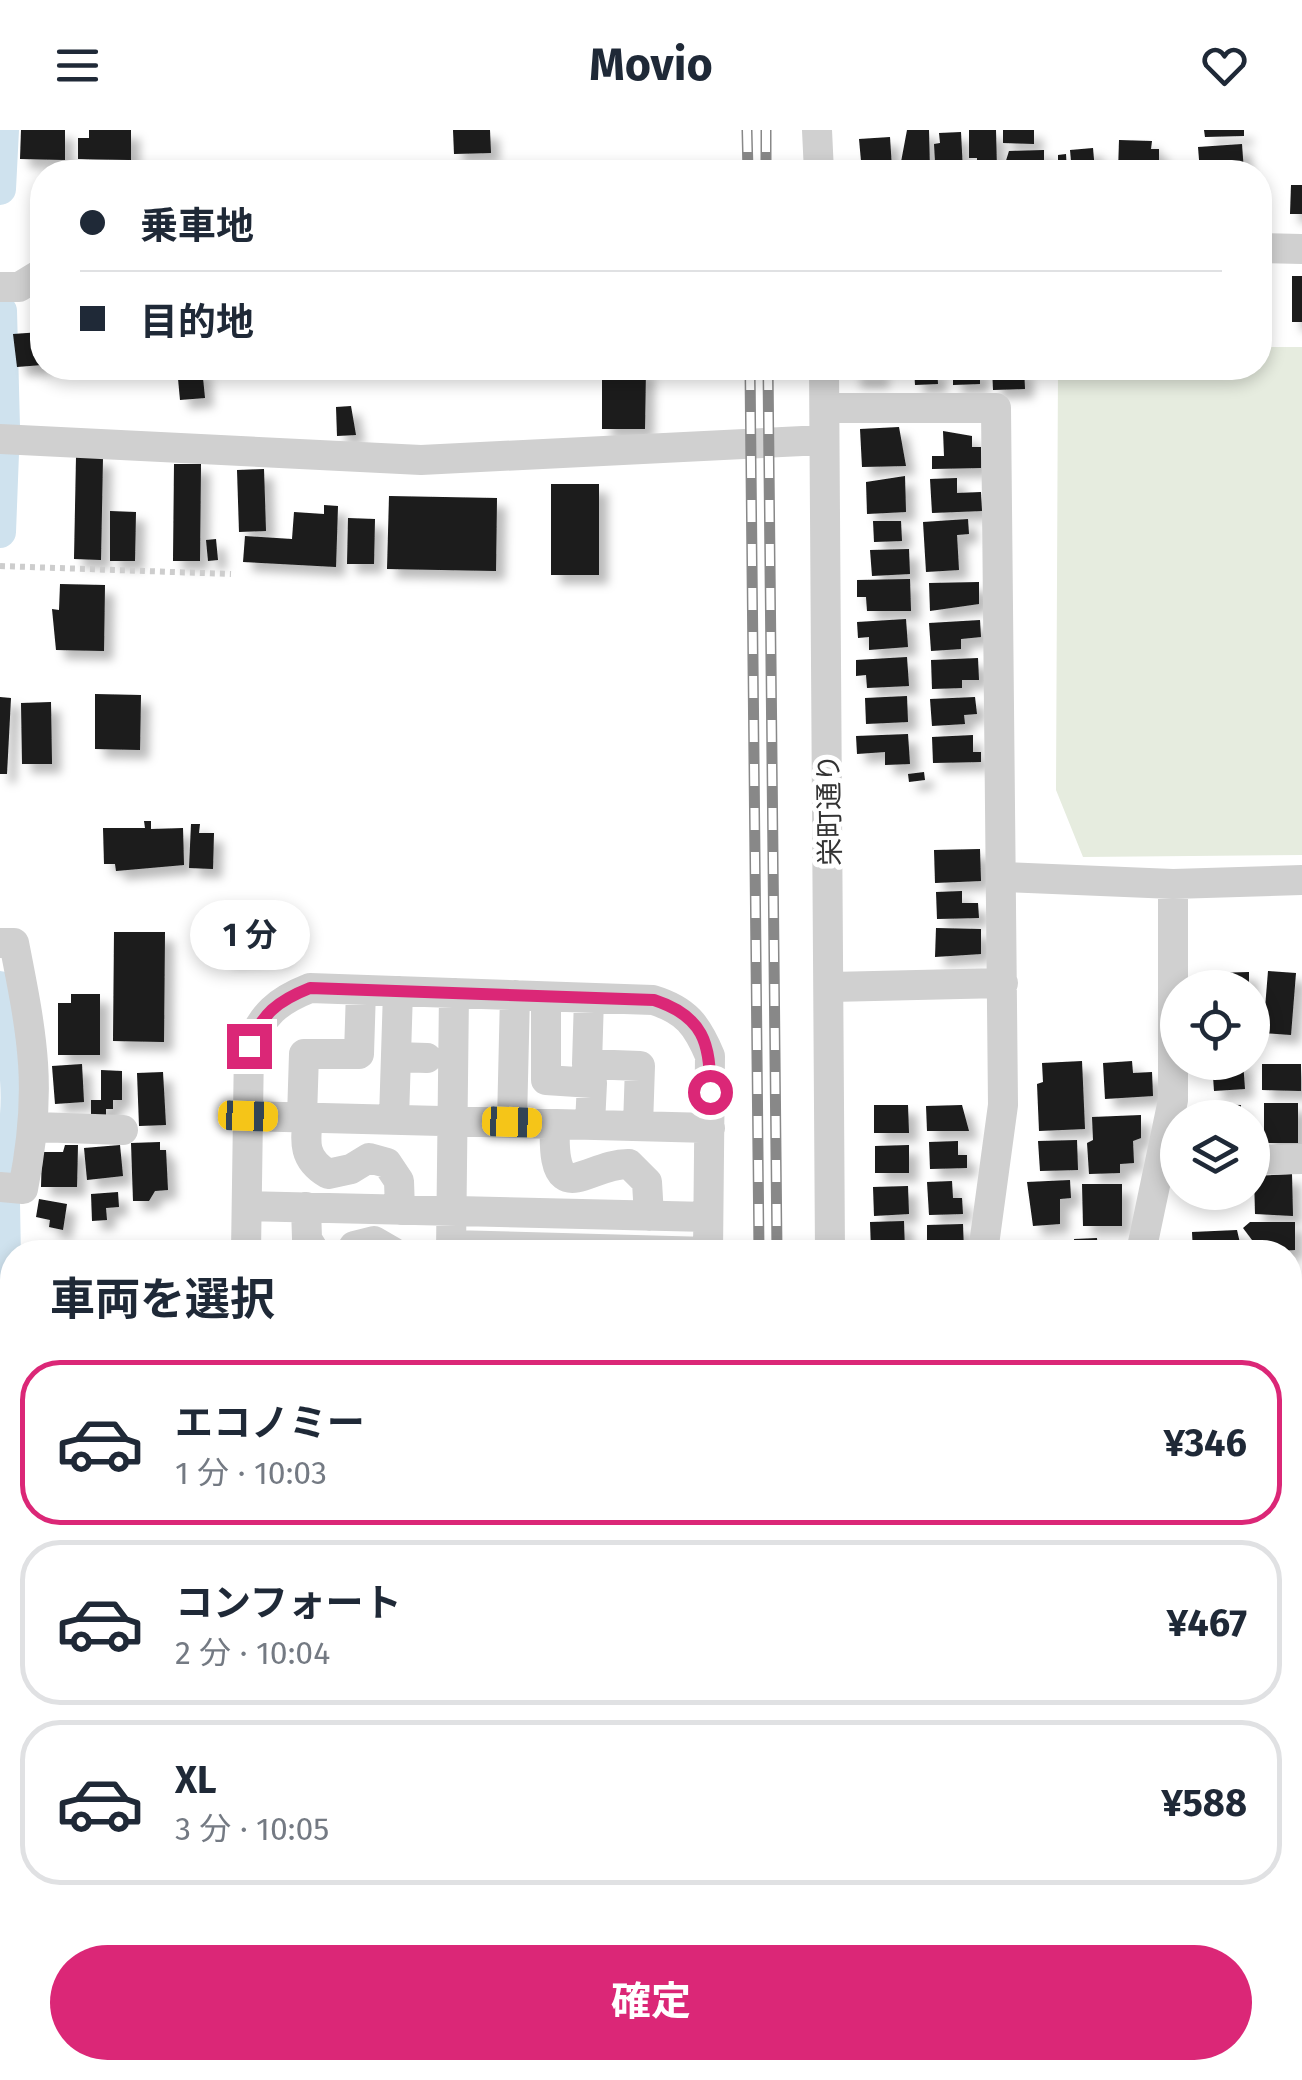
<!DOCTYPE html>
<html lang="ja">
<head>
<meta charset="utf-8">
<style>
  :root { --surface:#fff; --page:#f6f6f7; --text:#1f2937; --muted:#747a83; --line:#e0e1e3; --accent:#db2777 }
  body { margin:0; font-family:"Fira Sans","Noto Sans JP",sans-serif; background:var(--page); color:var(--text); height:100vh; display:flex; flex-direction:column; font-size:38px; white-space:nowrap }
  * { box-sizing:border-box; margin:0 }
  p { font-size:32px; color:var(--muted) }
  .icon { flex:none; width:55px; height:55px; fill:none; stroke:currentColor; stroke-width:2; stroke-linecap:round; stroke-linejoin:round }
  .map { position:relative; flex:1; overflow:hidden }
  .panel { position:absolute; left:0px; top:1110px; width:1302px; height:840px; display:flex; flex-direction:column; background:var(--surface); border-radius:40px 40px 0 0; box-shadow:0 5px 15px #0003 }
  .panel>* { flex:none }
  .banner { position:absolute; left:30px; top:30px; width:1242px; height:220px; border-radius:40px; box-shadow:0 5px 15px #0003; display:grid; align-content:center; height:220px; padding:0 50px; background:var(--surface) }
  .fabs { position:absolute; left:1160px; top:840px; display:grid; gap:20px }
  .fabs a { display:grid; place-items:center; width:110px; height:110px; border-radius:50%; background:var(--surface); box-shadow:0 5px 15px #0003; font-size:50px }
  .end { position:absolute; width:45px; height:45px; margin:-22px; border:12px solid #db2777; background:#fff; box-shadow:0 0 0 5px #fff }
  .from { border-radius:50% }
  .bubble { position:absolute; height:70px; border-radius:35px; background:var(--surface); box-shadow:0 5px 15px #0003; font-size:32px; font-weight:700; line-height:70px; text-align:center }
  .car { position:absolute; width:30px; height:60px; margin:-30px -15px; border-radius:12px; box-shadow:0 0 8px 2px #0007; background:linear-gradient(#f5c518 24%,#345 0 40%,#f5c518 0 76%,#345 0 86%,#f5c518 0) }
  .banner b { display:flex; align-items:center; gap:35px; height:95px; font-size:38px }
  .banner b+b { border-top:2px solid var(--line) }
  .banner i { width:25px; height:25px; background:var(--text) }
  ul { padding:0; list-style:none }
  li { display:flex; align-items:center; gap:30px; height:165px; margin:0 20px 15px; padding:0 30px; border:5px solid var(--line); border-radius:40px }
  li div { flex:1 }
  li b { display:block; font-size:38px }
  li em { font-style:normal; font-weight:700 }
  li.selected { border-color:var(--accent) }
  li>.icon { width:90px; height:90px; stroke-width:1.5 }
  h2 { padding:0 50px; font-size:45px; line-height:120px }
  .action { display:flex; gap:20px; margin-top:auto; padding:20px 50px }
  .action a { flex:1; height:115px; border-radius:60px; background:var(--accent); color:#fff; font-size:40px; font-weight:700; line-height:115px; text-align:center }
  header { display:flex; justify-content:space-between; align-items:center; height:130px; padding:0 50px; background:var(--surface); font-size:45px; font-weight:700 }
  .map>svg:first-child { display:block }
  .green { fill:#e6ecdf }
  .lines { fill:none; stroke-linecap:round; stroke-linejoin:round }
  .canal { stroke:#cfe2ee; stroke-width:32 }
  .building { fill:#1a1a1a; filter:url(#shadow) }
  .path { stroke:#cdcdcd; stroke-width:6; stroke-dasharray:5 5; stroke-linecap:butt }
  .minor { stroke:#d0d0d0; stroke-width:30 }
  .rail-casing { stroke:#888; stroke-width:11 }
  .rail { stroke:#fff; stroke-width:8; stroke-dasharray:22; stroke-linecap:butt }
  .route { stroke:#db2777; stroke-width:12 }
  .labels { text-anchor:middle; stroke-width:10; stroke-linejoin:round; paint-order:stroke }
  .street-label { font-size:28px; fill:#333; stroke:#fff }
</style>
</head>
<body>
<header><svg class="icon" aria-label="menu" viewBox="0 0 24 24"><path d="M4 6h16M4 12h16M4 18h16"/></svg>Movio<svg class="icon" aria-label="heart" viewBox="0 0 24 24"><path d="M12 20l-8-8c-3-5 5-10 8-4 3-6 11-1 8 4z"/></svg></header>
<div class="map">
<svg width="1302" height="1950" viewBox="0 0 1302 1950">
  <defs>
    <filter id="shadow"><feDropShadow dx="9" dy="9" stdDeviation="5" flood-color="#0004"/></filter>
  </defs>
  <rect width="100%" height="100%" fill="#fff"/>
  <path class="green" d="M1260,217H1302V725L1083,727L1056,660L1058,238H1260Z
    M1290,1514L1302,1515V1915H1290Z"/>
  <g class="lines">
    <path class="canal" d="M0,59L3,0
      M0,402L4,297L1,181
      M0,857C15,927 25,969 7,1040
      M0,1141L5,1129L4,1073"/>
  </g>
  <path class="building" d="M21,0H65V30L20,29Z
    M89,0H131V30L78,29V8H89Z
    M453,0H490L491,23L454,24Z
    M907,0H929L930,41L910,42V32H901Z
    M969,0H996L997,40H977V28H969Z
    M1003,0H1034V14L1003,13Z
    M1204,0H1244V6L1205,7Z
    M961,2L963,42H945L944,31L935,32L934,14L940,13L939,3Z
    M890,7L892,39L875,40L874,31H861L859,9Z
    M1119,10L1152,11L1151,19H1159V42H1118Z
    M1242,14L1244,42H1200L1198,17Z
    M1093,18L1095,41L1072,42L1070,20Z
    M1044,20V42L1003,40L1009,21Z
    M1066,24L1067,41H1058V25Z
    M1291,55H1302V84H1290Z
    M1292,146H1302V192H1292Z
    M41,202L42,235L17,237L13,204Z
    M177,238H202L205,268L180,270Z
    M602,238H646L645,299H602Z
    M851,238H880V249H852Z
    M914,238H937L938,254L915,255Z
    M944,238H980V254L953,255V241Z
    M992,238H1024L1025,259L993,260Z
    M351,276L356,305L337,306L336,277Z
    M899,297L906,336L862,337L860,299Z
    M943,301L972,306V317H981V338L932,339V326H944Z
    M76,327H103L101,430L74,429Z
    M174,334H201L200,431H173Z
    M264,339L266,401L239,402L237,340Z
    M905,346L906,382L867,384L866,352Z
    M957,348V363L981,362L982,381L932,383L930,349Z
    M551,354H599V445H551Z
    M389,366L497,368L496,441L387,439Z
    M324,375L338,376L336,437L243,432L245,406L292,409L294,382L324,384Z
    M110,381L136,382L135,431H110Z
    M348,388L375,389L374,434H347Z
    M968,389L969,404L957,405L959,440L926,442L923,392Z
    M873,391H901L902,411L874,412Z
    M216,409L218,430L208,431L206,410Z
    M909,419L910,444L872,446L870,420Z
    M910,449L911,481H867L866,467H857V450Z
    M979,452V474L930,481L929,453Z
    M60,454L105,455L104,521L56,520L52,479L59,480Z
    M906,489L908,517L869,520V507L858,508L857,492Z
    M980,490L981,507L961,509V519L931,521L929,493Z
    M907,527L909,556L867,558L866,545L856,546V530Z
    M978,528L979,550H962V558L932,559L931,530Z
    M95,564L141,565L140,620L95,619Z
    M907,566L908,592L866,594L865,568Z
    M0,567L11,568L7,644H0Z
    M975,567L977,584L964,585L965,594L932,596L930,569Z
    M51,572L52,634H22L21,573Z
    M908,604L910,634L885,635V622L857,624L856,606Z
    M973,605V622H981V632L933,633L932,607Z
    M924,642L925,650L909,652L908,644Z
    M144,691H151V699L183,698L184,735L116,741L115,734H104L103,698H145Z
    M191,694H200L199,703H214L213,739L189,738Z
    M980,719L981,751L935,753L934,720Z
    M962,761V773H978L979,788L937,789L936,762Z
    M252,785L253,794L268,793V806L281,805L282,824L225,828L223,787Z
    M936,798L981,799V824L935,827Z
    M114,802H165L164,912L113,911Z
    M1268,841L1296,843L1291,905L1263,903Z
    M1249,842V858H1203L1212,854L1211,843Z
    M71,864H100V925H58V873H71Z
    M1082,931L1085,999L1039,1001L1037,954L1043,952L1042,933Z
    M1132,931L1133,943L1152,942L1153,966L1105,969L1103,933Z
    M1212,932H1243L1245,959L1214,961Z
    M82,934L84,972L55,974L52,936Z
    M1262,934H1301V961L1262,960Z
    M101,940L122,941V970H113V979H106V987H91V970H101Z
    M163,942L166,995L139,996L137,943Z
    M1264,973H1298V1013H1264Z
    M1207,974L1241,975L1240,988H1207Z
    M874,975H908L909,1003H874Z
    M962,975L969,1001H927L926,976Z
    M1141,985V1008L1133,1011L1134,1033L1120,1034V1043L1089,1044L1087,1013L1093,1010L1092,987Z
    M1077,1010L1078,1040L1040,1041L1038,1011Z
    M958,1011V1025H967V1038L930,1039L929,1012Z
    M160,1012V1020H166L168,1060L155,1061L149,1071H133L131,1013Z
    M65,1015H78L77,1057H41L42,1022H63Z
    M120,1015L123,1046L87,1050L84,1018Z
    M909,1015V1043H875V1016Z
    M1292,1044L1293,1086L1255,1084L1254,1046Z
    M1070,1050L1071,1068L1060,1069V1094L1033,1096L1027,1052Z
    M952,1051L953,1068H962L963,1084L929,1085L927,1052Z
    M1082,1054H1122V1096H1083Z
    M908,1056L909,1084L874,1086L873,1057Z
    M118,1062L119,1077L106,1078L107,1090L92,1091L91,1064Z
    M39,1069L67,1074L63,1100L49,1097L50,1090L36,1087Z
    M904,1091L905,1122L871,1120L870,1092Z
    M1250,1092H1295V1120L1261,1122L1243,1098Z
    M963,1094L964,1122H927V1095Z
    M1237,1100L1242,1122H1193L1192,1102Z
    M1097,1108L1098,1122H1075L1074,1109Z
    M1056,1110V1122H1018V1111Z
    M64,1114L65,1122H53V1115Z
    M0,1784H12V1829H0Z
    M0,1928H8V1950H0Z
    M560,1938L561,1950H536L535,1941Z
    M587,1938H632V1944L588,1946Z
    M682,1938H724V1950H682Z"/>
  <g class="lines">
    <path class="path" d="M0,436L231,444
      M1290,1228H1302
      M0,1423H12
      M1290,1540L1302,1551
      M1290,1840L1302,1830
      M1292,1902L1295,1838"/>
    <path class="minor" d="M817,0L819,42
      M1260,118L1302,119
      M0,157H19L42,143
      M824,238L830,1122
      M825,278H996L1003,975L983,1122
      M0,309L421,330L823,310
      M1005,747L1173,754L1302,750
      M0,813H14C33,909 43,960 23,1059L0,1057
      M831,857L1003,853
      M546,867V950L592,953L590,994
      M589,868L587,934L640,936L638,996
      M396,927L427,928
      M248,986L710,998
      M302,987L304,924H359L361,860
      M308,987C305,1013 303,1029 328,1044L351,1039L369,1028L387,1033L399,1051L400,1080
      M394,989L398,861
      M512,992L515,865
      M555,994C551,1085 587,1033 629,1034L647,1052L649,1086
      M36,997L123,1000
      M1252,1030L1302,1029
      M247,1076L708,1087
      M306,1077L307,1109L315,1122
      M451,1115L708,1122
      M246,1122L249,917C263,884 277,871 310,858L653,870C686,880 697,895 710,926L708,1122
      M350,1122L354,1116L374,1111L393,1122
      M451,1122L454,863
      M1141,1122L1173,970V754
      M0,1177L12,1176
      M1290,1324H1302
      M1290,1498H1302
      M0,1848H12
      M1290,1932L1302,1933
      M502,1938V1950
      M659,1938V1950
      M136,1950V1938
      M320,1950V1938
      M835,1950V1938"/>
    <defs>
      <path id="rail" d="M747,0L748,42
        M766,0V42
        M750,238L759,1122
        M768,238L777,1122
        M770,1938V1950
        M788,1938V1950"/>
    </defs>
    <use href="#rail" class="rail-casing"/>
    <use href="#rail" class="rail"/>
  </g>
  <g class="lines">
    <path class="route" d="M249,916C262,884 277,871 310,858L654,870C703,886 711,913 710,962"/>
  </g>
  <g class="labels">
    <g class="street-label">
      <text transform="translate(829 680) rotate(-91)" y="10">栄町通り</text>
    </g>
  </g>
</svg>
<div class="fabs">
<a><svg class="icon" aria-label="locate" viewBox="0 0 24 24"><circle cx="12" cy="12" r="6"/><path d="M12 2v4M12 18v4M2 12h4M18 12h4"/></svg></a>
<a><svg class="icon" aria-label="layers" viewBox="0 0 24 24"><path d="M12 4l9 5-9 5-9-5zM3 14l9 5 9-5"/></svg></a>
</div>
<i class="end from" style="left:710px;top:962px"></i>
<i class="end" style="left:249px;top:916px"></i>
<div class="bubble" style="left:190px;top:770px;width:120px">1 分</div>
<i class="car" style="left:248px;top:986px;rotate:92deg"></i>
<i class="car" style="left:512px;top:992px;rotate:92deg"></i>
<div class="banner">
<b><i class="from"></i>乗車地</b>
<b><i></i>目的地</b>
</div>
<section class="panel">
<h2>車両を選択</h2>
<ul>
<li class="selected"><svg class="icon" aria-label="car" viewBox="0 0 24 24"><path d="M5 17H2v-5l4-1 3-4h7l3 4 3 1v5h-3M9 17h6M6 11h13"/><circle cx="7" cy="17" r="2"/><circle cx="17" cy="17" r="2"/></svg><div><b>エコノミー</b><p>1 分 · 10:03</p></div><em>¥346</em></li>
<li><svg class="icon" aria-label="car" viewBox="0 0 24 24"><path d="M5 17H2v-5l4-1 3-4h7l3 4 3 1v5h-3M9 17h6M6 11h13"/><circle cx="7" cy="17" r="2"/><circle cx="17" cy="17" r="2"/></svg><div><b>コンフォート</b><p>2 分 · 10:04</p></div><em>¥467</em></li>
<li><svg class="icon" aria-label="car" viewBox="0 0 24 24"><path d="M5 17H2v-5l4-1 3-4h7l3 4 3 1v5h-3M9 17h6M6 11h13"/><circle cx="7" cy="17" r="2"/><circle cx="17" cy="17" r="2"/></svg><div><b>XL</b><p>3 分 · 10:05</p></div><em>¥588</em></li>
</ul>
<div class="action"><a>確定</a></div>
</section>
</div>
</body>
</html>
